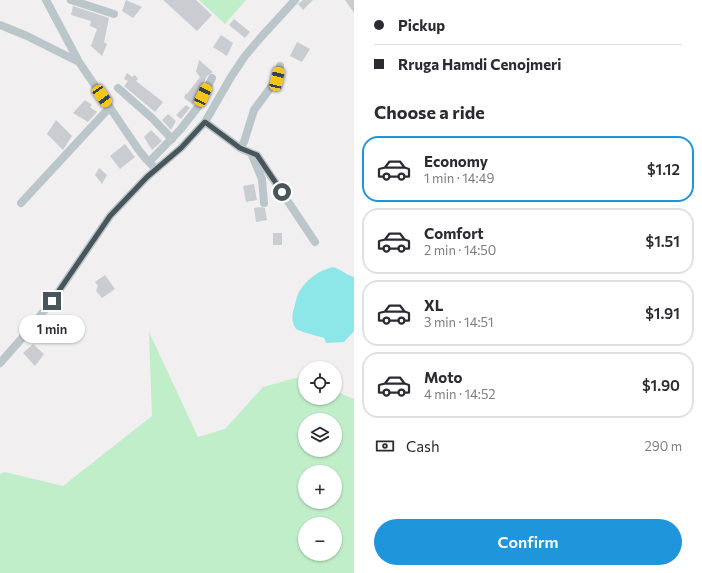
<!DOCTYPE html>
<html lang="en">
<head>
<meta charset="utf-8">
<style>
  :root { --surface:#fff; --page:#f2f2f3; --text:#2b2b33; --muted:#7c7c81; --line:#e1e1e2; --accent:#1f95dc }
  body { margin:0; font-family:Commissioner,sans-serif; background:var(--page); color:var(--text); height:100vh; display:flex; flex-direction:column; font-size:15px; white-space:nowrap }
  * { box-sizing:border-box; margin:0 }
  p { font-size:13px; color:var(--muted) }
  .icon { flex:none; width:22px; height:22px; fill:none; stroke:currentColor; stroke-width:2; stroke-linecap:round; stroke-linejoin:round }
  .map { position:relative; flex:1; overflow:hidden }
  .details { display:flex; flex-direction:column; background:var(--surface); width:348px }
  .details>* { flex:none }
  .hud { display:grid; align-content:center; height:88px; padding:0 20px; background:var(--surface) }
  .buttons { position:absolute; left:298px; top:361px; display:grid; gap:8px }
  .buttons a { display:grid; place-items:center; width:44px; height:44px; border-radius:50%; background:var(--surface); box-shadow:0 1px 3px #0004; font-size:20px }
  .end { position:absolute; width:18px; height:18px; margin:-9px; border:5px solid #48565c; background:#fff; box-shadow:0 0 0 2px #fff }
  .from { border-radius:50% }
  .bubble { position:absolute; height:28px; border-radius:14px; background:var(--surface); box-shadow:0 1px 3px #0004; font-size:13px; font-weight:600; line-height:28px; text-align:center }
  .car { position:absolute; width:12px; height:24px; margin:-12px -6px; border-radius:5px; box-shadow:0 0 3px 1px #0007; background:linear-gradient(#f5c518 24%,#345 0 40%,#f5c518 0 76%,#345 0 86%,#f5c518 0) }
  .hud b { display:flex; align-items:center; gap:14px; height:38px; font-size:15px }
  .hud b+b { border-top:1px solid var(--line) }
  .hud i { width:10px; height:10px; background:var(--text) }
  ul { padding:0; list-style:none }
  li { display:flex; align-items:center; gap:12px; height:66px; margin:0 8px 6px; padding:0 12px; border:2px solid var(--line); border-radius:16px }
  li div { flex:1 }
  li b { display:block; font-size:15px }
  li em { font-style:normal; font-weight:600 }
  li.current { border-color:var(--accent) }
  li>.icon { width:36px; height:36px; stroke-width:1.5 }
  h2 { padding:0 20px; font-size:18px; line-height:48px }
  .pay { display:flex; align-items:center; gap:10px; height:44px; padding:0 20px; font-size:15px }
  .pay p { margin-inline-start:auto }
  .primary-button { display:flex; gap:8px; margin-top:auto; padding:8px 20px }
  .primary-button a { flex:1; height:46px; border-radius:24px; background:var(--accent); color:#fff; font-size:16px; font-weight:600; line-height:46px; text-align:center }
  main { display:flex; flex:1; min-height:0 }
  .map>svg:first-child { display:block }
  .green { fill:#bfeec8; fill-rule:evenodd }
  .water { fill:#8de7e9 }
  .building { fill:#c9cdd1 }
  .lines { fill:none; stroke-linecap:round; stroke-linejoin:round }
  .minor { stroke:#bbc6cb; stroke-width:8 }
  .route { stroke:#48565c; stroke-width:5 }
</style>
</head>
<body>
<main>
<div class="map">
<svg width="354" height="573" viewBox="0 0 354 573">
  <rect width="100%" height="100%" fill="#f1efef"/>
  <path class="green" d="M199,0H246L225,24Z
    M149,332L198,437L225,429L263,387L303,376L305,377V398H335V391L354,399V573H0V474L5,472L63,486L152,416ZM305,420H335V450H305ZM305,472H335V502H305ZM305,524H335V554H305Z"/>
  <path class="water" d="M333,267C341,269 346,275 354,277V331L344,342L326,343L324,338L303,332L296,329C291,321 292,315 294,308C296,303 296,297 299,292C306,280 319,270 333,267Z"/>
  <path class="building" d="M126,0L142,7L133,18L122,11Z
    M163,0H196L212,15L197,31Z
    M303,0H313L303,10L298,4Z
    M345,0H354V13Z
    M73,6L109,18L104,42L107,44L102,56L91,46L97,29L90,26L91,21L71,15Z
    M234,19L250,32L245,38L229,25Z
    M221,35L233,43L227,56L213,47Z
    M297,42L310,49L302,62L290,56Z
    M199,60L213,72L207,76L193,105L184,98L186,93L187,94L200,77L196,72Z
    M127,73L132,77L135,75L138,79L136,81L163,102L155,112L124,86L128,81L124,79Z
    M85,100L92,105L90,107L97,112L88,122L73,113Z
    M186,105L190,108L181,119L176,115Z
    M168,114L176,121L171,130L162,120Z
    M56,120L72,136L63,150L47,134Z
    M151,130L162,141L152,150L144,137Z
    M125,144L135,157L120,169L110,156Z
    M99,168L107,175L102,184L95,175Z
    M254,184L257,200L246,202L243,186Z
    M261,207L265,208L267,220L256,222L254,208Z
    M273,233H282V245H273Z
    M105,275L115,289L102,298L96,291L98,286L95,282Z
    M59,324L66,333L58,340L52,333Z
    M33,344L44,354L35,366L23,353Z"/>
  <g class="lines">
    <path class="minor" d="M46,0L79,62L138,149L146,159L156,169
      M71,0L114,14
      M0,25L27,36L79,62
      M118,88L152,118L172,139
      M205,122L240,148L251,153L262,179L264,203
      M240,148L244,142L254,110L277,79L280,66
      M251,153L257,155L315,242
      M149,162L180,130L198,107L212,78
      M21,203L110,107
      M0,363L23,337L52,301L110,216L147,177L181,148L205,122L231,77L245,56L262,36L295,0"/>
  </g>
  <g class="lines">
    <path class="route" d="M52,301L110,216L147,177L181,148L205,122L240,148L257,155L282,192"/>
  </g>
</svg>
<div class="buttons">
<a><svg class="icon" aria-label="locate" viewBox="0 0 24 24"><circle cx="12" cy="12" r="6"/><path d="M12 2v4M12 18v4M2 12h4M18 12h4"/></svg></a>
<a><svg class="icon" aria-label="layers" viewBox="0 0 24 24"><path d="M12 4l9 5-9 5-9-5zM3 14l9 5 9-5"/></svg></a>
<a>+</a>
<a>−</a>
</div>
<i class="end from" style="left:282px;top:192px"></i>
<i class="end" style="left:52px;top:301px"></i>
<div class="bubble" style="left:19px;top:315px;width:66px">1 min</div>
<i class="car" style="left:277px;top:79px;rotate:13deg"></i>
<i class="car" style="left:203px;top:95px;rotate:25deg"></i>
<i class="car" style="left:102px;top:96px;rotate:145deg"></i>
</div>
<section class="details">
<div class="hud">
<b><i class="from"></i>Pickup</b>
<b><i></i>Rruga Hamdi Cenojmeri</b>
</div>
<h2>Choose a ride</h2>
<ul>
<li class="current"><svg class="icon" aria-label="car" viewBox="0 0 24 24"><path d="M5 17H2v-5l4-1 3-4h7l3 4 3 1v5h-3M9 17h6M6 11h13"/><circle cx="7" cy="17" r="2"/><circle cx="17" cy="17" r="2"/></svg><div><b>Economy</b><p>1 min · 14:49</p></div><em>$1.12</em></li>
<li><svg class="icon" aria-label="car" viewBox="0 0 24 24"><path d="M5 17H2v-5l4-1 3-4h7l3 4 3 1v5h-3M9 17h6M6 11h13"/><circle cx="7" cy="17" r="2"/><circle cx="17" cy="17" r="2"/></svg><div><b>Comfort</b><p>2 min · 14:50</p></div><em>$1.51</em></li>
<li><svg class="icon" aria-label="car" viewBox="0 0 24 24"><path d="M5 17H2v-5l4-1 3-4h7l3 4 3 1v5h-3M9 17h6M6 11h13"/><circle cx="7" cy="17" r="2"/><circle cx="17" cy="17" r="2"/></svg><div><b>XL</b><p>3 min · 14:51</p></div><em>$1.91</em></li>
<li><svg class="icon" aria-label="car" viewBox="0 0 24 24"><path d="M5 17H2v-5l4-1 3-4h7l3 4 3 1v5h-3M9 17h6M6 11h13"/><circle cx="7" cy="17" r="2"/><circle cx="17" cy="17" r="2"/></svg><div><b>Moto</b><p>4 min · 14:52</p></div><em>$1.90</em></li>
</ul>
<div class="pay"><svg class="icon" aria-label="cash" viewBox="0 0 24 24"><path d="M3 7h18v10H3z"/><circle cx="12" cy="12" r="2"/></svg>Cash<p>290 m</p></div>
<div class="primary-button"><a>Confirm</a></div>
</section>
</main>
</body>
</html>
